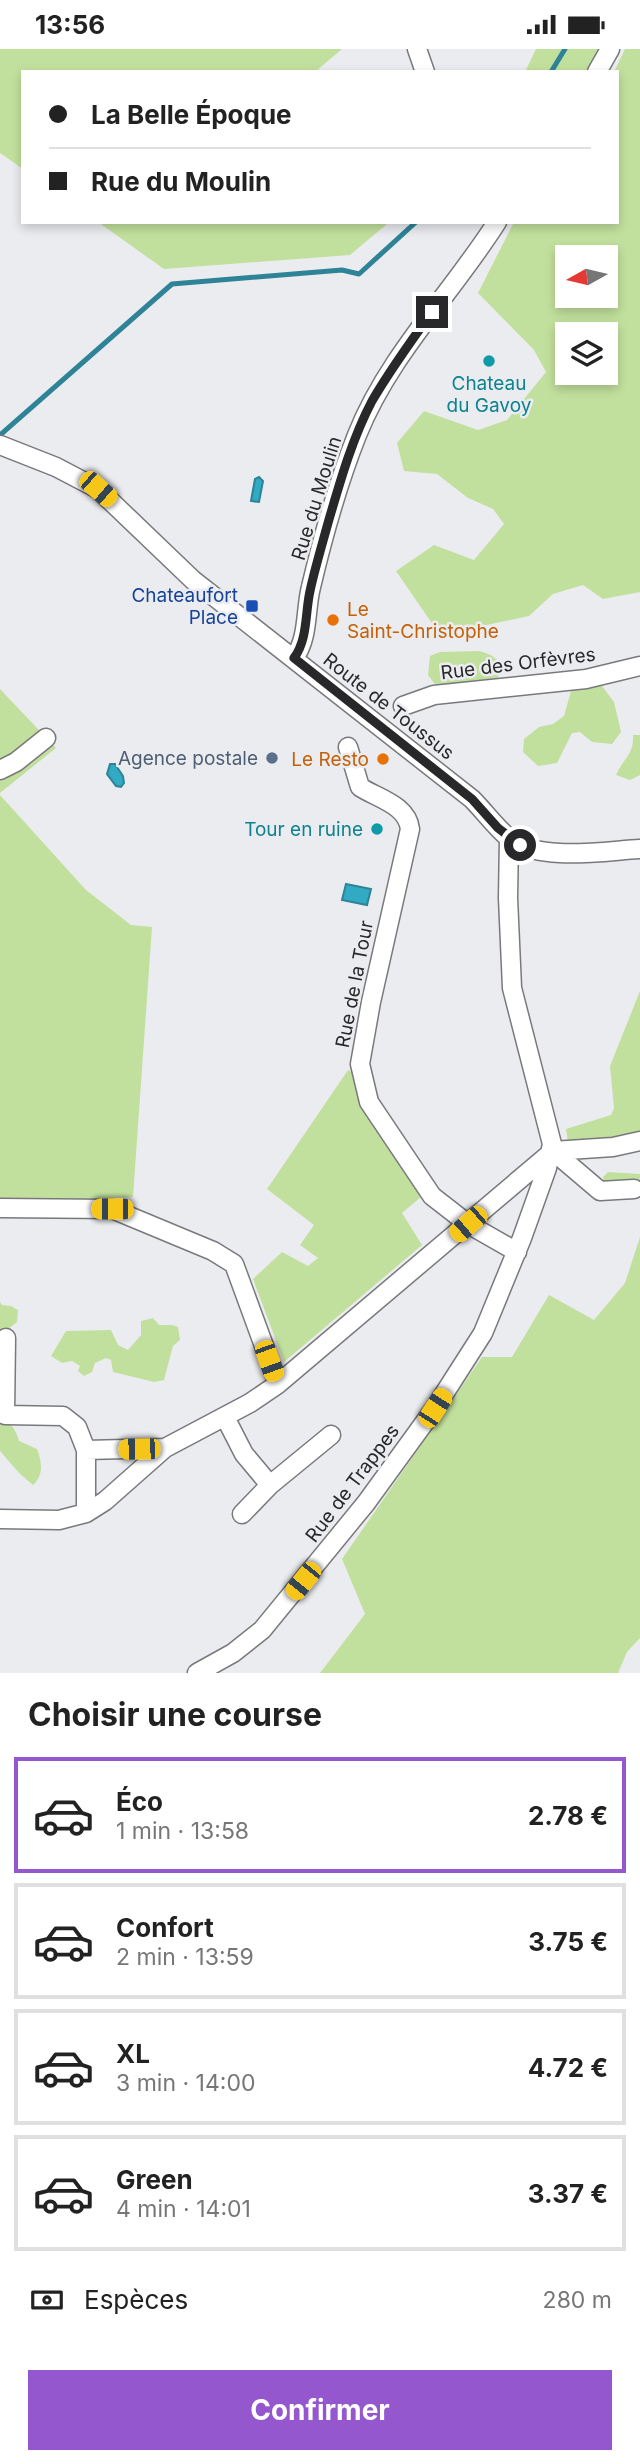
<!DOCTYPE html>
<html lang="fr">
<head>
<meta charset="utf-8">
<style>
  :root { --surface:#fff; --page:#f2f2f2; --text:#222; --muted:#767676; --line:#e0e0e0; --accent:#9557cd }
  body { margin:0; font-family:Inter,sans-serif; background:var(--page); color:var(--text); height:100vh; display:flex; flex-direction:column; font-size:26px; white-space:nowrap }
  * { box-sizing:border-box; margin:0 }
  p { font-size:23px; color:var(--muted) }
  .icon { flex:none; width:38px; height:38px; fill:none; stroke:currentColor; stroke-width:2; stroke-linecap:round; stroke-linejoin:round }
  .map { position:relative; height:1624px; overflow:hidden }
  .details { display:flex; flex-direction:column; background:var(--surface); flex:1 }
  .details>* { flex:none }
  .banner { position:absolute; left:21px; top:21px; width:598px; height:154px; border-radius:0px; box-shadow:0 4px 10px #0003; display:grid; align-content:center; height:154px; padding:0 28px; background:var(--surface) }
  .needle { width:46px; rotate:262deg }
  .fabs { position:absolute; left:555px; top:196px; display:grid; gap:14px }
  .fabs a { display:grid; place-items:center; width:63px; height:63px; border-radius:0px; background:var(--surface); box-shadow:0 4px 10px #0003; font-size:35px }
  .end { position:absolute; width:32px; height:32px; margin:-16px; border:9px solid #28282a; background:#fff; box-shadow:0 0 0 4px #fff }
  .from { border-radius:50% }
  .car { position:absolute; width:21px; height:42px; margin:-21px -10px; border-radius:9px; box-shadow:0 0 5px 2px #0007; background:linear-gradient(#f5c518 24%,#345 0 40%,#f5c518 0 76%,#345 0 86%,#f5c518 0) }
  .banner b { display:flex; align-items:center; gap:24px; height:66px; font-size:26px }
  .banner b+b { border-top:2px solid var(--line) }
  .banner i { width:18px; height:18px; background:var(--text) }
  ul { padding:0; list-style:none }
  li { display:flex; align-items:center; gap:21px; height:116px; margin:0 14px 10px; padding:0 14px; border:4px solid var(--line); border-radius:0px }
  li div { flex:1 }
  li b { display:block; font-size:26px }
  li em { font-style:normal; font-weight:700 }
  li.on { border-color:var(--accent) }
  li>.icon { width:63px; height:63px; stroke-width:1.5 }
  h2 { padding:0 28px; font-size:32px; line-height:84px }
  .pay { display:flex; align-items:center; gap:18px; height:77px; padding:0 28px; font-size:26px }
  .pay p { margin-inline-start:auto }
  .button { display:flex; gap:14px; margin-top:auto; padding:14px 28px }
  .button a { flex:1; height:80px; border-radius:0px; background:var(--accent); color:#fff; font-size:28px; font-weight:700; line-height:80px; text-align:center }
  .status { display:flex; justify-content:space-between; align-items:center; height:49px; padding:0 35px; background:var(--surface); direction:ltr }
  .status svg { height:19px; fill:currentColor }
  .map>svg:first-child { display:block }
  .green { fill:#c2e09d; fill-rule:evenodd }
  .water { fill:#31aac4; stroke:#2e8396; stroke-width:2 }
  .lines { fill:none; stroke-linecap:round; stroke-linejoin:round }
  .stream { stroke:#2e8396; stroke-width:5 }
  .minor-casing { stroke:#79797d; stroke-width:21 }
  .minor { stroke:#fff; stroke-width:18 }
  .route { stroke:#28282a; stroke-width:9 }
  .culture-dot { fill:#0f9aa8; stroke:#ebecf0; stroke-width:2.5 }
  .transit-dot { fill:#1a4fb4; stroke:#ebecf0; stroke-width:2.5 }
  .food-dot { fill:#e8710a; stroke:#ebecf0; stroke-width:2.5 }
  .service-dot { fill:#5c6f8a; stroke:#ebecf0; stroke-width:2.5 }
  .labels { text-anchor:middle; stroke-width:5; stroke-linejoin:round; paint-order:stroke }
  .culture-label { font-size:19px; fill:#0d838f; stroke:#ebecf0 }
  .street-label { font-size:19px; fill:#28282a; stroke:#ebecf0 }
  .transit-label { font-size:19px; fill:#164399; stroke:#ebecf0; text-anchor:end }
  .food-label { font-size:19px; fill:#c56008; stroke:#ebecf0; text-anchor:start }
  .service-label { font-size:19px; fill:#4e5e75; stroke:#ebecf0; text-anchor:end }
</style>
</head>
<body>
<div class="status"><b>13:56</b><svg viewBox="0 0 49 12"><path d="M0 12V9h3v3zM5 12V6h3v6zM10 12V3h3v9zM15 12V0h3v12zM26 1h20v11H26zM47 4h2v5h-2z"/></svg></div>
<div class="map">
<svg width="640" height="1624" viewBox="0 0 640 1624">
  <rect width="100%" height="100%" fill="#ebecf0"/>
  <path class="green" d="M0,0H342L315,23H23V120L0,104Z
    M536,0H600L588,23H525Z
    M625,0H640V543L603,550L583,536L553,545L529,567L440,586L396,522L434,496L474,511L504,475L493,460L468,449L437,425L404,422L397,394L424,362L478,381L507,371L546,323L534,301L478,244L514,173H618V23H614ZM567,208H606V247H567ZM567,285H606V324H567Z
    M98,173H386L387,175L350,206L164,220Z
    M480,602L491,606L502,615L498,629C484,632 455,642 441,638C435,637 432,631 428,626L430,607L440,603Z
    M582,636L602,637L614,653L621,683L612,695L592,693L580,683L572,684L557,714L538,717L523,703L524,690L539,678L553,675L564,667L571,642Z
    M0,640L56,699L0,744Z
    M633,686H640V726L630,731L616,726C624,708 634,706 633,686Z
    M0,746L86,841L131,876L152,878L133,1148L0,1153Z
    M640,942V1085L609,1092L568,1093L566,1080L611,1066L614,1059L610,1017Z
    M348,1021L354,1024L359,1051L421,1148L402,1164L422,1196L284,1313L253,1230L282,1203L308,1217L318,1209L300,1196L314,1176L267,1140Z
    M608,1123L640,1125V1138L604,1136L603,1128Z
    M640,1188V1589L627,1603L618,1624H320L365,1565L342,1510L482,1308H512L549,1246L594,1271L625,1234Z
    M0,1253L2,1256L11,1257L18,1261L17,1273L6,1282L0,1291Z
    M153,1269L159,1276H172L178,1278L180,1291L173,1297L164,1331L154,1333L113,1323L111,1311L106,1309L95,1314L92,1323L84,1327L78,1322L80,1317L72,1312L62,1314L51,1307L66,1282L111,1281L118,1296L128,1301L141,1286V1272Z
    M0,1367C11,1373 16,1381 19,1392L37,1400C42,1413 44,1426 33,1436L20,1425L0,1402Z"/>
  <path class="water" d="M259,428L263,432L259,453L251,452L255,430Z
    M110,715H115L123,727L124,734L121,738L116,737L107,725Z
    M346,835L371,840L367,856L342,851Z"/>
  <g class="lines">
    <path class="stream" d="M551,23L565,0
      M0,386L172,235L342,221L359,225L416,173"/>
    <defs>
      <path id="minor" d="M417,0L425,23
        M597,23L610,0
        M0,396L56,418L98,440L193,531L472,750C485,763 496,779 510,790C541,813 603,802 640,800
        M294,609C309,589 305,561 311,538C323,487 338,434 357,386C389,306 452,244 497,173
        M403,657L434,646L586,630L640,617
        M348,698L360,738C379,750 407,756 410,780L371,953L360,1015L369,1053L432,1147L468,1175L517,1203
        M0,721L16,713L46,689
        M553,1102L600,1142L634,1140
        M553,1102L613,1098L640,1092
        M0,1159L112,1160L213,1202L234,1215L278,1335
        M6,1289L5,1366L63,1367L77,1378L86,1401
        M225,1368L244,1405L270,1436
        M86,1464V1401L165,1399
        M242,1465L270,1436L331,1386
        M0,1470L59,1471L86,1464L105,1452L165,1399L250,1354L278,1335L553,1102
        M197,1624L233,1604L262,1581L366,1454L435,1359L483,1284L522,1189L547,1119L552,1095L512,939L508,849L509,789"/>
    </defs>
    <use href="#minor" class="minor-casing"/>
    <use href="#minor" class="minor"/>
  </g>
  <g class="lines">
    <path class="route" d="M432,263C411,292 390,321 372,352C352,390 340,433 328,474C322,496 315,519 310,542C305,564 308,590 294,609L472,750L498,779L520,796"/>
  </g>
  <g class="culture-dot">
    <circle cx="489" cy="312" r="7"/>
    <circle cx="377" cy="780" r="7"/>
  </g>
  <rect class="transit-dot" x="245" y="550" width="14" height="14" rx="3.5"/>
  <g class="food-dot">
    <circle cx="333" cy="571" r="7"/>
    <circle cx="383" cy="710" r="7"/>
  </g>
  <circle class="service-dot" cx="272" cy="709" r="7"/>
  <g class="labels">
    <g class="culture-label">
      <text x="489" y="341">Chateau<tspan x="489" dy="22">du Gavoy</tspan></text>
      <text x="363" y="787" text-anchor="end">Tour en ruine</text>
    </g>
    <g class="street-label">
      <text transform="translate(316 449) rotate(-73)" y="7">Rue du Moulin</text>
      <text transform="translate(518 614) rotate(-7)" y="7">Rue des Orfèvres</text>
      <text transform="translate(389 657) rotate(38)" y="7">Route de Toussus</text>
      <text transform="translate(354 935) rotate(-79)" y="7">Rue de la Tour</text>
      <text transform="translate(352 1434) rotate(-53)" y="7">Rue de Trappes</text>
    </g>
    <g class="transit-label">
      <text x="238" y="553">Chateaufort<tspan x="238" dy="22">Place</tspan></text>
    </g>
    <g class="food-label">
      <text x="347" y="567">Le<tspan x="347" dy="22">Saint-Christophe</tspan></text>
      <text x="369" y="717" text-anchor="end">Le Resto</text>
    </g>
    <g class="service-label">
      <text x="258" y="716">Agence postale</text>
    </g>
  </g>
</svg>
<div class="fabs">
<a><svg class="needle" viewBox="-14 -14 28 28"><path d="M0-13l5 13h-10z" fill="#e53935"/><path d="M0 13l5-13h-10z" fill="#767676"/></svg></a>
<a><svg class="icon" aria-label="layers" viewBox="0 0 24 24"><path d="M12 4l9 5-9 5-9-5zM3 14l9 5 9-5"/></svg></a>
</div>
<i class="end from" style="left:520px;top:796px"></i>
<i class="end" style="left:432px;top:263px"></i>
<i class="car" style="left:98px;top:440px;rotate:131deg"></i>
<i class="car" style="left:112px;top:1160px;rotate:270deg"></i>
<i class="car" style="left:468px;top:1175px;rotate:229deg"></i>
<i class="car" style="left:269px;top:1312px;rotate:160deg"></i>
<i class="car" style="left:435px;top:1359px;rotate:33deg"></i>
<i class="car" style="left:139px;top:1400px;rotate:269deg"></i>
<i class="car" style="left:303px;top:1532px;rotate:219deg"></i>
<div class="banner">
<b><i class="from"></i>La Belle Époque</b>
<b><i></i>Rue du Moulin</b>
</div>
</div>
<section class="details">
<h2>Choisir une course</h2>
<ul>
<li class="on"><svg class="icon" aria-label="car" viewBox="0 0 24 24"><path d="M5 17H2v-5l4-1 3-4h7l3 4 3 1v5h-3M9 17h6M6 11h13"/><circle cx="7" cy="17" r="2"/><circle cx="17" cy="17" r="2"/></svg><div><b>Éco</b><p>1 min · 13:58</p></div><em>2.78 €</em></li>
<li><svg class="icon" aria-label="car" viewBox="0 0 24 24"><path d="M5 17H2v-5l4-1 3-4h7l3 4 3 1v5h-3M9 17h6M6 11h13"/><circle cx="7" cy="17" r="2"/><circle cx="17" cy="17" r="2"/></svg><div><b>Confort</b><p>2 min · 13:59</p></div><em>3.75 €</em></li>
<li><svg class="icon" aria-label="car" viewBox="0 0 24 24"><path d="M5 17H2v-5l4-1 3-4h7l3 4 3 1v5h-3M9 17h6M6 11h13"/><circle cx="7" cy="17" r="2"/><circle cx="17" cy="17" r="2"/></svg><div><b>XL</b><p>3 min · 14:00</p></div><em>4.72 €</em></li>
<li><svg class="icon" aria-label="car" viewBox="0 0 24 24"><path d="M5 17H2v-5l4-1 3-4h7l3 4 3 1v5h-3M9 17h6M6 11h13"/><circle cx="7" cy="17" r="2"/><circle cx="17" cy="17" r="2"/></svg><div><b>Green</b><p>4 min · 14:01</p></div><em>3.37 €</em></li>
</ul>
<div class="pay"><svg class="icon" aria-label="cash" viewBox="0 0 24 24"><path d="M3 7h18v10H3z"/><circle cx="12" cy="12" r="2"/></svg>Espèces<p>280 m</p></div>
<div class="button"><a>Confirmer</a></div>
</section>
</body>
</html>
